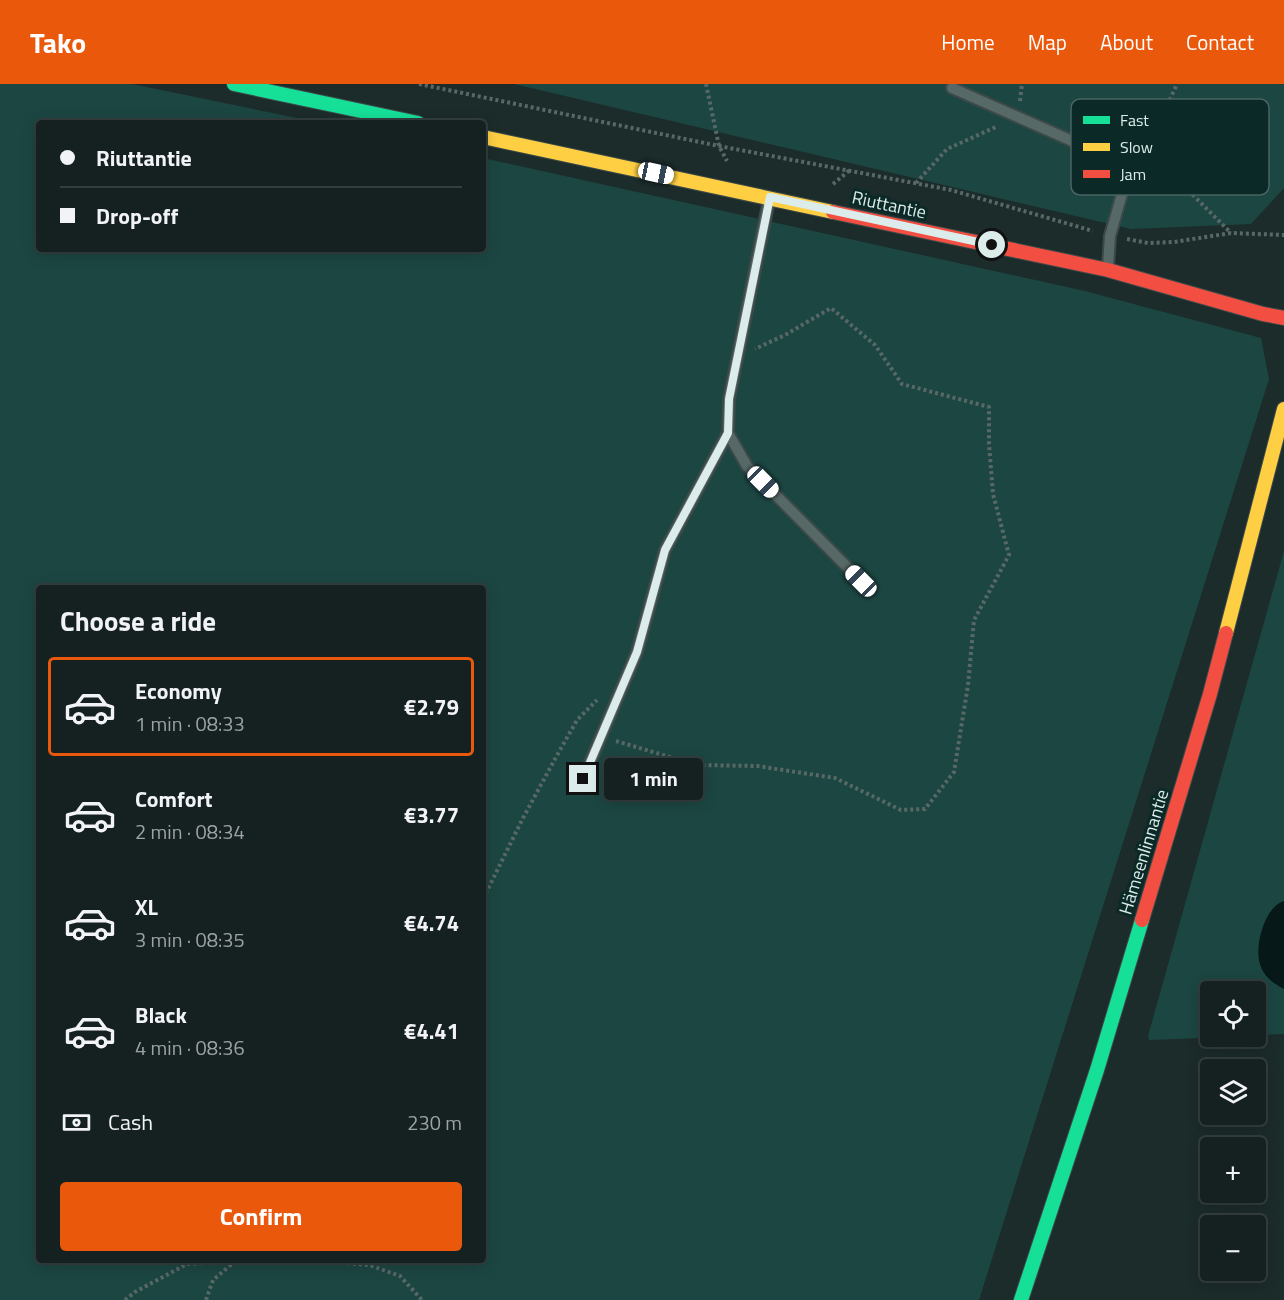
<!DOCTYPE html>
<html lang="en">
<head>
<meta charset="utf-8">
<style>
  :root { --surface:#152120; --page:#1e2929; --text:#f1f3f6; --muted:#9da3a5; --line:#343e3e; --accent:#ea580c }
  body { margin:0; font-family:"Titillium Web",sans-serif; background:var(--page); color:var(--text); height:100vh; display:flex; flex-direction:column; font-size:22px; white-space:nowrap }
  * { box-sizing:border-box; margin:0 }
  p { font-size:20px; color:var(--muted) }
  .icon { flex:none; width:33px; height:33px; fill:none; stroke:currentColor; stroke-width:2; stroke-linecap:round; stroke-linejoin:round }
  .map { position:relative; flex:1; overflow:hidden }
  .side { position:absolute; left:36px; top:501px; width:450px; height:678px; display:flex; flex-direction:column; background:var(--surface); border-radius:6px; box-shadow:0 3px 15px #0003,0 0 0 2px var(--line) }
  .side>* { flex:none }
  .top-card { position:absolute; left:36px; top:36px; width:450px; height:132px; border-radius:6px; box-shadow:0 3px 15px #0003,0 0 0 2px var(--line); display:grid; align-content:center; height:132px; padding:0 24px; background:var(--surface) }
  .fabs { position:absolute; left:1200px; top:897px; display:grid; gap:12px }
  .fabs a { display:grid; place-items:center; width:66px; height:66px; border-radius:6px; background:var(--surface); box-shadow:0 3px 15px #0003,0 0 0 2px var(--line); font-size:30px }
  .end { position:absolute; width:27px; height:27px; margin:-14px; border:8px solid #dbecea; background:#111; box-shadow:0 0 0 3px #111 }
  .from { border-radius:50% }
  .bubble { position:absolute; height:42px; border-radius:6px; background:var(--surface); box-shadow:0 3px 15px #0003,0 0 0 2px var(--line); font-size:20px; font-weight:700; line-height:42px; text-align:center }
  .car { position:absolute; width:18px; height:36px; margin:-18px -9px; border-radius:8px; box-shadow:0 0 4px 2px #0007; background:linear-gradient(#fff 24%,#345 0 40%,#fff 0 76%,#345 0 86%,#fff 0) }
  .top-card b { display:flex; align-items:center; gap:21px; height:57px; font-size:22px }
  .top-card b+b { border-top:2px solid var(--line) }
  .top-card i { width:15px; height:15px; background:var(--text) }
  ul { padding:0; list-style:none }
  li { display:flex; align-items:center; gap:18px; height:99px; margin:0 12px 9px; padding:0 12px; border:3px solid transparent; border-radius:6px }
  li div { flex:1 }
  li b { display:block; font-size:22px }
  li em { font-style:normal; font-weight:700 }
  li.on { border-color:var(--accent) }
  li>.icon { width:54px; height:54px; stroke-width:1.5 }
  h2 { padding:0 24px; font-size:27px; line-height:72px }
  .pay { display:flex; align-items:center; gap:15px; height:66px; padding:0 24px; font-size:22px }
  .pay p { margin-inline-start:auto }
  .button { display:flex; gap:12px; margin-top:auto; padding:12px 24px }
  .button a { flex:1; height:69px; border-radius:6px; background:var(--accent); color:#fff; font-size:24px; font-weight:700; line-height:69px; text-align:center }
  header { display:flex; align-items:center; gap:36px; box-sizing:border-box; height:84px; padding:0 30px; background:var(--accent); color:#fff }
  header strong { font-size:28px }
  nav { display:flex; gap:33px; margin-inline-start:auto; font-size:21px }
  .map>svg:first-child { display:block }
  .green { fill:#1c4642; fill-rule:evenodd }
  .water { fill:#061817 }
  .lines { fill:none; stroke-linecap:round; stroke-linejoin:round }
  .lane-casing { stroke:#3c4949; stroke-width:14 }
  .fast-casing { stroke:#3c4949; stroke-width:16 }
  .slow-casing { stroke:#3c4949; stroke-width:16 }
  .jam-casing { stroke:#3c4949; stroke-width:16 }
  .path { stroke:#586866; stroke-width:4; stroke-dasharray:3 3; stroke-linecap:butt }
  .lane { stroke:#576967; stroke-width:10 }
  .fast { stroke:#16e098; stroke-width:14 }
  .slow { stroke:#ffcf43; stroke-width:14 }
  .jam { stroke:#f24e42; stroke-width:14 }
  .route { stroke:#dbecea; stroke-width:8 }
  .labels { text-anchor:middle; stroke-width:6; stroke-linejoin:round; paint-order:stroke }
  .street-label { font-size:18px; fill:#dbecea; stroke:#0a2927 }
  .key { fill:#0a2927; stroke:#496462; stroke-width:1.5 }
  .key-label { font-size:16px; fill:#dbecea }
</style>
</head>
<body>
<header>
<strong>Tako</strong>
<nav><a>Home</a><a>Map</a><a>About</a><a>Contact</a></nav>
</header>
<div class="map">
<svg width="1284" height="1216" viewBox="0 0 1284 1216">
  <rect width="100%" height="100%" fill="#1c2c2b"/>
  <path class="green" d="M0,0H132L321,39H39V165H483V74L1085,207L1261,254L1269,295L979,1216H0ZM39,504H483V1176H39Z
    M514,0H1284V104L1251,140L1131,145Z
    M1284,467V950L1256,951V908H1210V952L1230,953L1149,956L1148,952Z"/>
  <path class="water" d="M1284,817V905C1275,900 1265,894 1261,883C1253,865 1264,823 1284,817Z"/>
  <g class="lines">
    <defs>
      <path id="lane" d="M952,4L1113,75L1122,110L1110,152L1108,183
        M769,116L729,315L728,349L747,382L861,497
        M583,695L637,568L665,466L728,349"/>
      <path id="fast" d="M234,0L418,39
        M1021,1216L1097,986L1142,836"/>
      <path id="slow" d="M483,53L833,128
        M1226,549L1284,325"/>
      <path id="jam" d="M833,128L1108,186L1263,230L1284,234
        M1142,836L1210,610L1226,549"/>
    </defs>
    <use href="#lane" class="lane-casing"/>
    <use href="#fast" class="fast-casing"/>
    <use href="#slow" class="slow-casing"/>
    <use href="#jam" class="jam-casing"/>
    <path class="path" d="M419,0L719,62L951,106L1093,147
      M706,0L719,62L727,77
      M1020,17L1022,0
      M1149,61L1174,92L1231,149
      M1128,69L1149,61L1177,0
      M916,99L947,65L998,42
      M833,100L850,86
      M1127,155L1148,159L1174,158L1231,149L1284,151
      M616,657L697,681L757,682L835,694L901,726L925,725L954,688L968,601L974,536L1009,471L993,410L989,360V323L902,300L875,261L831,224L785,251L755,265
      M483,815L523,734L555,675L577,636L597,616
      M305,1176L369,1181L400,1192L422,1216
      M125,1216L135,1208L187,1180L244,1177
      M206,1216L213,1196L233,1179"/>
    <use href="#lane" class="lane"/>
    <use href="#fast" class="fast"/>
    <use href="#slow" class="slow"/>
    <use href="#jam" class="jam"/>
  </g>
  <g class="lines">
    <path class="route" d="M583,695L637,568L665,466L728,349L729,315L770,113L992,161"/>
  </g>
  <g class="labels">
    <g class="street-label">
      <text transform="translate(889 121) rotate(12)" y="6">Riuttantie</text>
      <text transform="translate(1144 768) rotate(-73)" y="6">Hämeenlinnantie</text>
    </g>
  </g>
  <rect x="1071" y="15" width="198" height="96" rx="9" class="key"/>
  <rect x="1083" y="32" width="27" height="8" fill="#16e098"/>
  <rect x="1083" y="59" width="27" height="8" fill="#ffcf43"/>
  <rect x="1083" y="86" width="27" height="8" fill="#f24e42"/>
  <g class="key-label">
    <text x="1120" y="42">Fast</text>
    <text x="1120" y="69">Slow</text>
    <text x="1120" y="96">Jam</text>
  </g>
</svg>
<div class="fabs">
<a><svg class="icon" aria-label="locate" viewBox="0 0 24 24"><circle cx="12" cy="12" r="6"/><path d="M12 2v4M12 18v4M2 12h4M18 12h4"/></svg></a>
<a><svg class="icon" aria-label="layers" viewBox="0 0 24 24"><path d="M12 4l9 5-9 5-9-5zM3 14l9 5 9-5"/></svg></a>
<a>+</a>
<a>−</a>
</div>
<i class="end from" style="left:992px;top:161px"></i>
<i class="end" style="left:583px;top:695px"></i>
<div class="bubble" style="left:604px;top:674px;width:99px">1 min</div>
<i class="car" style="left:656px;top:89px;rotate:102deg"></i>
<i class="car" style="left:763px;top:398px;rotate:135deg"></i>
<i class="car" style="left:861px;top:497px;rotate:315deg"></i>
<div class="top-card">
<b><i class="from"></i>Riuttantie</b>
<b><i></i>Drop-off</b>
</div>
<section class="side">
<h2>Choose a ride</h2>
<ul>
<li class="on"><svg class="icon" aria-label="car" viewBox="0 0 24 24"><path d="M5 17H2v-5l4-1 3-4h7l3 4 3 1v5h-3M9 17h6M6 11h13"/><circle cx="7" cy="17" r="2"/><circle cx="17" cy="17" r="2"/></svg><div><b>Economy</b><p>1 min · 08:33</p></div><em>€2.79</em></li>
<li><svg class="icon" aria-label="car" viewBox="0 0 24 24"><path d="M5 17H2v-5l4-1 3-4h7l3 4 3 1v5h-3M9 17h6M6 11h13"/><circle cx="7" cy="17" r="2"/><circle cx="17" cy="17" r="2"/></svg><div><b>Comfort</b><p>2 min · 08:34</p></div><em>€3.77</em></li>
<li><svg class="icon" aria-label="car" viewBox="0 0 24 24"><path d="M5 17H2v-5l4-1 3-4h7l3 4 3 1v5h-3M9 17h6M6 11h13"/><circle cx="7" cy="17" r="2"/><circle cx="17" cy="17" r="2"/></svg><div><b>XL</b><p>3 min · 08:35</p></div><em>€4.74</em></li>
<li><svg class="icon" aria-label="car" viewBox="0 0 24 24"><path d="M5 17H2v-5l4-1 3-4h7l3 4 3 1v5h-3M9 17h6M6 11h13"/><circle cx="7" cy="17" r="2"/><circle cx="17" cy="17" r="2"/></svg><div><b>Black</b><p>4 min · 08:36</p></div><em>€4.41</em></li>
</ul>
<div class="pay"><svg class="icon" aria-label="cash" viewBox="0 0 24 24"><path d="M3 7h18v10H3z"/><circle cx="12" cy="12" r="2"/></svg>Cash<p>230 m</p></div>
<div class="button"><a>Confirm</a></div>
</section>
</div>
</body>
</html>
